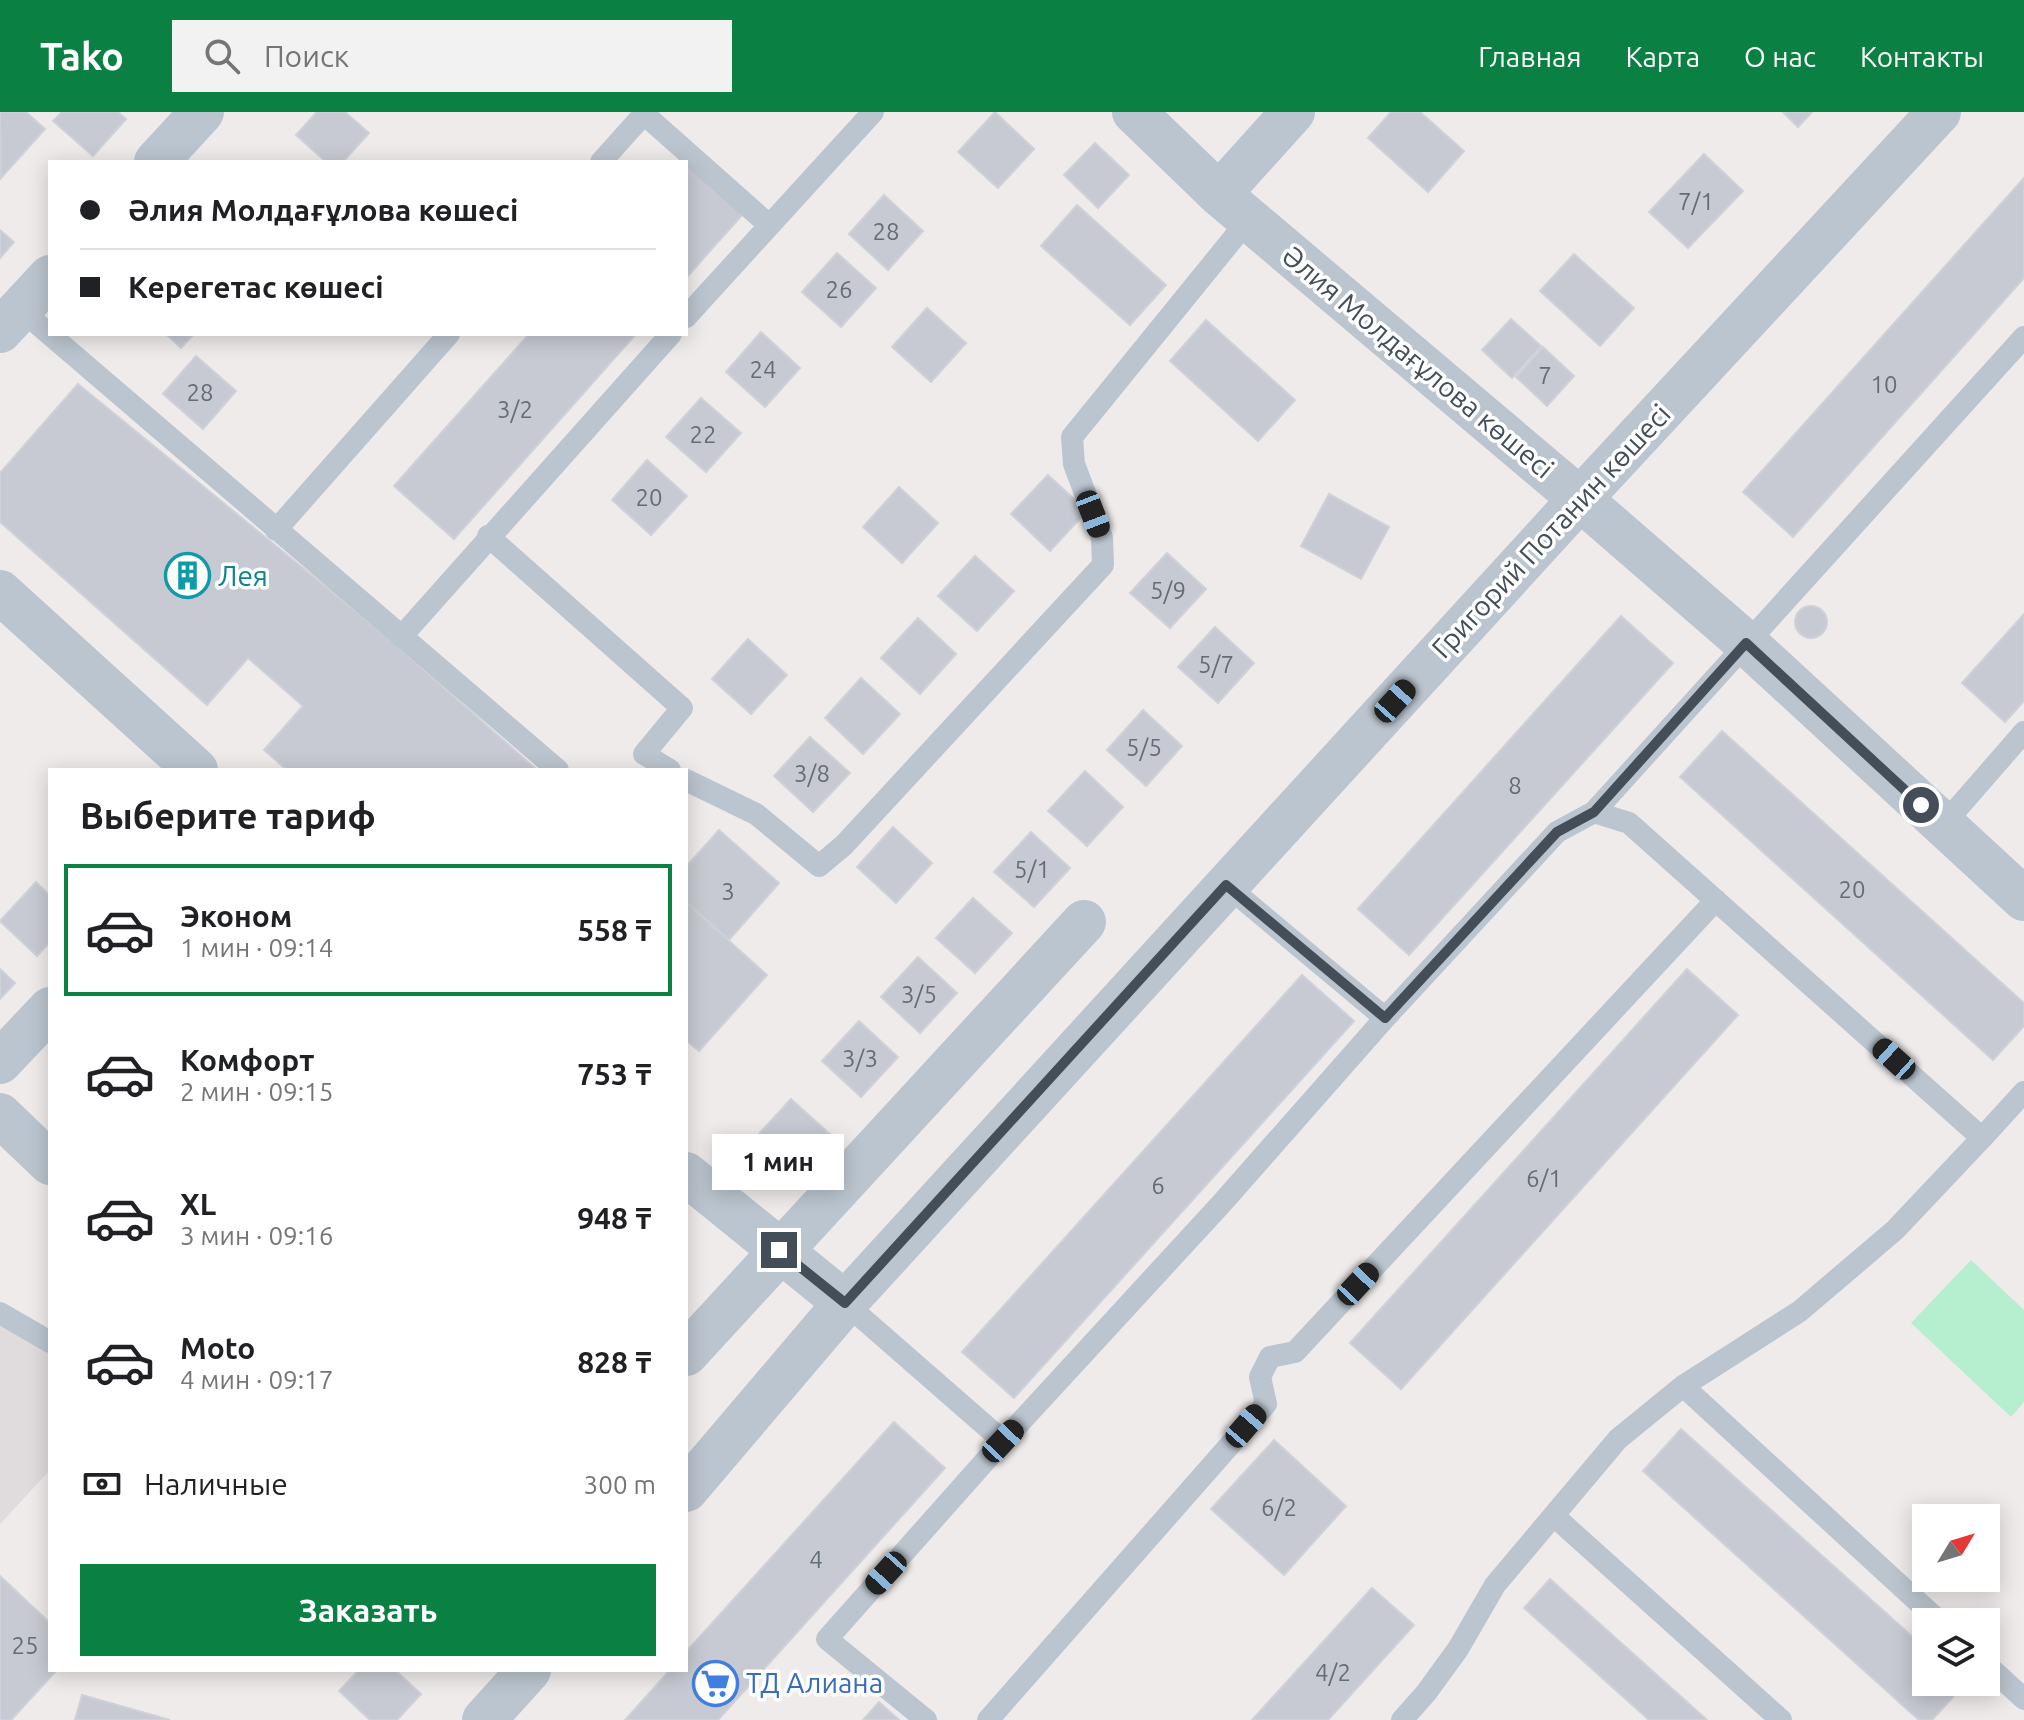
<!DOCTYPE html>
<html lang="ru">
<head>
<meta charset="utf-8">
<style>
  :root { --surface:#fff; --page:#f2f2f2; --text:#202124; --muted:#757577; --line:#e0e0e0; --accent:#0b8043 }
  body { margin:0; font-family:Ubuntu,sans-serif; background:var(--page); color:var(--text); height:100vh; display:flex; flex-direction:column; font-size:30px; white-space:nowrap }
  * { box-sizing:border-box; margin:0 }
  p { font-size:26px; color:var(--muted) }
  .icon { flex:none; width:44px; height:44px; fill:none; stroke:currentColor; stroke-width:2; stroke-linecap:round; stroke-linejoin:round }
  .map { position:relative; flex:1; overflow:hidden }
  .drawer { position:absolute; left:48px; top:656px; width:640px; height:904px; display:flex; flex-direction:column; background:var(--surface); border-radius:0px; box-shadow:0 4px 20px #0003 }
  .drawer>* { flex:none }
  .banner { position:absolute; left:48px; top:48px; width:640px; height:176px; border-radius:0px; box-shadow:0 4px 20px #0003; display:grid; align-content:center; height:176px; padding:0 32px; background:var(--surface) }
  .needle { width:52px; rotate:52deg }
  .controls { position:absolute; left:1912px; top:1392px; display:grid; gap:16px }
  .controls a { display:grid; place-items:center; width:88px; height:88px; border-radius:0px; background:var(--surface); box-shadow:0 4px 20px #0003; font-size:40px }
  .end { position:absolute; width:36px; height:36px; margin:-18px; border:10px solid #434e59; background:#fff; box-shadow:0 0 0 4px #fff }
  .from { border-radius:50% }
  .bubble { position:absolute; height:56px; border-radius:0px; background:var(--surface); box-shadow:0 4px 20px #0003; font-size:26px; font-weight:600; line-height:56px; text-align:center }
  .car { position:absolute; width:24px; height:48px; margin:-24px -12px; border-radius:10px; box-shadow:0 0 6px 2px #0007; background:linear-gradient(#222 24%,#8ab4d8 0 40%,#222 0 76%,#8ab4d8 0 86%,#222 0) }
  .banner b { display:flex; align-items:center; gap:28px; height:76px; font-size:30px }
  .banner b+b { border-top:2px solid var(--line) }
  .banner i { width:20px; height:20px; background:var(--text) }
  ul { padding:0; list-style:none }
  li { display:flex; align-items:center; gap:24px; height:132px; margin:0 16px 12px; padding:0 16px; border:4px solid transparent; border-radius:0px }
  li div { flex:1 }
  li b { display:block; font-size:30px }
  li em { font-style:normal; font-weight:600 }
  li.on { border-color:var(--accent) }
  li>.icon { width:72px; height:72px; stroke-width:1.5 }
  h2 { padding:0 32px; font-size:36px; line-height:96px }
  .pay { display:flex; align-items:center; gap:20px; height:88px; padding:0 32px; font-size:30px }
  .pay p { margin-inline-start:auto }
  .action { display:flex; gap:16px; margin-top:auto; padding:16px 32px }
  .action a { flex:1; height:92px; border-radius:0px; background:var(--accent); color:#fff; font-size:32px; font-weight:600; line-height:92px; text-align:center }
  header { display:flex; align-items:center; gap:48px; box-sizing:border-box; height:112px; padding:0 40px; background:var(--accent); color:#fff }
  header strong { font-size:38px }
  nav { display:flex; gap:44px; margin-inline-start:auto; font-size:28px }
  .search { width:560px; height:72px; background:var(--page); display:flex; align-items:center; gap:20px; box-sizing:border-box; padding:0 28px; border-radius:0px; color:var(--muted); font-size:30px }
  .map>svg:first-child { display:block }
  .education { fill:#e0dcdd }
  .green { fill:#b6efd0 }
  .building { fill:#c7cad2; stroke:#cfd1d8; stroke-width:2 }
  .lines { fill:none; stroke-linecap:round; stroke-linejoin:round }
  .service { stroke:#bbc5cf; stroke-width:22 }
  .minor { stroke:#bbc5cf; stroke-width:44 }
  .tertiary { stroke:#bbc5cf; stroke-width:44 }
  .route { stroke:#434e59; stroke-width:10 }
  .labels { text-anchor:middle; stroke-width:7; stroke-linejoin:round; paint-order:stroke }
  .number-label { font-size:24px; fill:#646d77 }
  .street-label { font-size:28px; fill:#434e59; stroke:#fff }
  .culture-label { font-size:28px; fill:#0d838f; stroke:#fff; text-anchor:start }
  .shop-label { font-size:28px; fill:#366cbe; stroke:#fff; text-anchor:start }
</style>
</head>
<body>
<header>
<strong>Tako</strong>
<div class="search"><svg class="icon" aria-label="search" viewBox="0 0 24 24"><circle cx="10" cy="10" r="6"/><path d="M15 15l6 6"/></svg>Поиск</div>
<nav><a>Главная</a><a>Карта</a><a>О нас</a><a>Контакты</a></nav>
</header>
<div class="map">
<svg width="2024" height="1608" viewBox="0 0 2024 1608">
  <rect width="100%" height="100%" fill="#efebeb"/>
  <path class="education" d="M0,1198L50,1241V1358L0,1412Z"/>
  <path class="green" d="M1971,1148L2024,1198V1290L2011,1305L1911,1211Z"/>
  <path class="building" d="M0,0H26L45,17L1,66Z
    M62,0H118L126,7L93,44L53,9Z
    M317,0H345L369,21L343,50H326L296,23Z
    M995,0L1034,37L998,76L958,40Z
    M1391,0H1420L1464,39L1428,80L1368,26Z
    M1783,0H1812L1798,15Z
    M1095,31L1129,63L1098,96L1064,63Z
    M1704,42L1743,79L1688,136L1649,100Z
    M686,51L743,102L686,166Z
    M2024,66V166L1793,425L1743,380Z
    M884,83L923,119L888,158L849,122Z
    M1077,93L1166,173L1130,213L1041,134Z
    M0,118L14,130L0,146Z
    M837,141L876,176L841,215L802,180Z
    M1574,142L1634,196L1600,234L1540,179Z
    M927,196L966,231L931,270L892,235Z
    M1511,207L1541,234L1512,266L1482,238Z
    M1206,208L1295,288L1258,329L1170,249Z
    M761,220L800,256L765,295L726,260Z
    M166,222H194L181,236Z
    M529,222H636L454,427L394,374Z
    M1543,235L1574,264L1547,294L1516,265Z
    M196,244L236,279L203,317L163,282Z
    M78,272L380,519L537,658H287L264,638L303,594L248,546L207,593L0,410V361Z
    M701,286L741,321L706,360L666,325Z
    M647,348L687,384L651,423L612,388Z
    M1048,363L1087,399L1050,439L1011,402Z
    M899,375L938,411L902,451L863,415Z
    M1329,382L1389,415L1361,467L1301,434Z
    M1167,441L1206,477L1170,516L1130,481Z
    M975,444L1014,479L977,519L938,484Z
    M1795 510a16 16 0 1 1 32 0a16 16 0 1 1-32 0Z
    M2024,502V589L2005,610L1962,571Z
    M1621,504L1673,551L1409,843L1358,797Z
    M918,506L956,542L920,582L881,546Z
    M1215,515L1254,551L1218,591L1178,555Z
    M748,527L787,563L751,602L712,567Z
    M861,566L900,602L863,642L825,606Z
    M1143,598L1182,634L1146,674L1107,638Z
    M1722,619L2024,891V914L1993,948L1680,665Z
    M810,625L850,661L813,700L774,664Z
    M1085,659L1123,695L1087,734L1048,699Z
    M893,715L932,751L896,791L857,755Z
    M719,718L779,771L729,828L686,790V755Z
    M1031,720L1070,756L1034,795L994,760Z
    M36,770L50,784V830L37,844L0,809Z
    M973,786L1012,821L975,861L936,826Z
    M686,790L767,863L699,939L686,928Z
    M918,845L957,881L920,921L881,885Z
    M0,857L15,871L0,887Z
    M1687,857L1738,903L1401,1277L1350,1231Z
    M1302,863L1354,909L1014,1286L962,1240Z
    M859,909L898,945L861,985L822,949Z
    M791,987L830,1022L794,1062L755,1026Z
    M894,1310L945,1356L718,1608H625L670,1558H686V1540Z
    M1681,1317L1926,1537V1570L1965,1572L1932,1608H1919L1643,1359Z
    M1274,1328L1346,1394L1284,1463L1211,1397Z
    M0,1464L50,1511V1558H57L11,1608H0Z
    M1550,1467L1707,1608H1649L1524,1496Z
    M1372,1476L1414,1513L1328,1608H1252Z
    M359,1558H395L421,1582L397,1608H370L339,1579Z
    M82,1583L170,1608H75Z
    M879,1590L899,1608H863Z"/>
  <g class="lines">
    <path class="service" d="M601,50L644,2L769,113
      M20,197L558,658
      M686,205L873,0
      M276,418L449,222
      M488,424L682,596L644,642L670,658
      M401,525L671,222
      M686,668L756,702L819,754L844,733L1103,453L1102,426L1074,352L1072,325L1249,107
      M1594,700L1629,711L1982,1026L2024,980
      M1943,713L2024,620
      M1226,773L1385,906
      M845,1191L1003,1329
      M0,1201L50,1230
      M1683,1274L1940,1510
      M1554,1404L1781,1608
      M1986,1552L2024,1587
      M926,1608L827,1527L1003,1329L1222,1091L1385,906L1557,720L1594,700L2024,225
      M988,1608L1266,1292L1260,1265L1270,1245L1295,1240L1716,788
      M1402,1608L1426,1581L1458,1537L1495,1473L1618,1327L1683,1274L1800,1199L1895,1118L1982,1026"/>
    <path class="minor" d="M156,50L202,0
      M1219,82L1293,0
      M0,219L50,165
      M0,480L196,658
      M0,950L50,897
      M0,1003L50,1051
      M686,1062L845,1191
      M686,1242L1084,810"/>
    <path class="tertiary" d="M1134,0L1219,82L1580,387L1746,531L2024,787
      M686,1378L845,1191L1580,387L1939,0
      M484,1608L529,1558"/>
  </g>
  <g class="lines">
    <path class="route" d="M779,1138L845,1191L1226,773L1385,906L1557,720L1594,700L1746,531L1921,693"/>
  </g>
  <defs>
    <symbol id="building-ring" viewBox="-11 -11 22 22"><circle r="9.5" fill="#fff" stroke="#0f9aa8" stroke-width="1.5"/><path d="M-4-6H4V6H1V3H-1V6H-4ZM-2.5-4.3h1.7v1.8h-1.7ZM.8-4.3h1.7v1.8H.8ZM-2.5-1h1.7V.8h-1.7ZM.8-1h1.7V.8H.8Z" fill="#0f9aa8"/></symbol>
    <symbol id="supermarket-ring" viewBox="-11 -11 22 22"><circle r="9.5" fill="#fff" stroke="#3f7fe0" stroke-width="1.5"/><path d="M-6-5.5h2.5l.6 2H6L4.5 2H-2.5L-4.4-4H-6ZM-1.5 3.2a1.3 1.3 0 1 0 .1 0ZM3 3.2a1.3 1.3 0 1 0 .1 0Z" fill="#3f7fe0"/></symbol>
  </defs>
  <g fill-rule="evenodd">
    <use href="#building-ring" x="162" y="438" width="51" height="51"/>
    <use href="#supermarket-ring" x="690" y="1546" width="51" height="51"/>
  </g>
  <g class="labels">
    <g class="number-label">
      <text x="1696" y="98">7/1</text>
      <text x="886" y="128">28</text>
      <text x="839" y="186">26</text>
      <text x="763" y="266">24</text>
      <text x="1545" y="272">7</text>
      <text x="1884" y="281">10</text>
      <text x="200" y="289">28</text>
      <text x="515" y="306">3/2</text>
      <text x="703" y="331">22</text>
      <text x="649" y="394">20</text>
      <text x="1168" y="487">5/9</text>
      <text x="1216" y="561">5/7</text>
      <text x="1144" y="644">5/5</text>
      <text x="812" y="670">3/8</text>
      <text x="1515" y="682">8</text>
      <text x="1032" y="766">5/1</text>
      <text x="1852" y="786">20</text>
      <text x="728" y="788">3</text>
      <text x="919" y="891">3/5</text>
      <text x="860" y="955">3/3</text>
      <text x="1544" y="1075">6/1</text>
      <text x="1158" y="1082">6</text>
      <text x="1279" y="1404">6/2</text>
      <text x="816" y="1456">4</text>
      <text x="25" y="1542">25</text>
      <text x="1333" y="1569">4/2</text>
    </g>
    <g class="street-label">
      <text transform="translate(1418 250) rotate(40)" y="10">Әлия Молдағұлова көшесі</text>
      <text transform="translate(1551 419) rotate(-47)" y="10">Григорий Потанин көшесі</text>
    </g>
    <g class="culture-label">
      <text x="218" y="474">Лея</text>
    </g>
    <g class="shop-label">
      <text x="746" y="1581">ТД Алиана</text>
    </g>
  </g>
</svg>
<div class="controls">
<a><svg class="needle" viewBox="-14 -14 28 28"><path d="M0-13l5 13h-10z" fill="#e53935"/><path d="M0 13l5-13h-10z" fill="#757577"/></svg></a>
<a><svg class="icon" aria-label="layers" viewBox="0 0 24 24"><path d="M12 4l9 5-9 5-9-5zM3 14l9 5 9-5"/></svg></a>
</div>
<i class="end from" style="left:1921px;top:693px"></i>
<i class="end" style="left:779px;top:1138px"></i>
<div class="bubble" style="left:712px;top:1022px;width:132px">1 мин</div>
<i class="car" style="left:1093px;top:402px;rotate:159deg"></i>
<i class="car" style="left:1395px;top:589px;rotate:42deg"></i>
<i class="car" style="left:1894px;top:947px;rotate:312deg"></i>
<i class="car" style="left:1358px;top:1172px;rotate:43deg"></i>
<i class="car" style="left:1246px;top:1314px;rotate:41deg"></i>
<i class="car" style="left:1003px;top:1329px;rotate:43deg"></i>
<i class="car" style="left:886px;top:1461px;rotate:222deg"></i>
<div class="banner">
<b><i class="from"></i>Әлия Молдағұлова көшесі</b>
<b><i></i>Керегетас көшесі</b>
</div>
<section class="drawer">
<h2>Выберите тариф</h2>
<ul>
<li class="on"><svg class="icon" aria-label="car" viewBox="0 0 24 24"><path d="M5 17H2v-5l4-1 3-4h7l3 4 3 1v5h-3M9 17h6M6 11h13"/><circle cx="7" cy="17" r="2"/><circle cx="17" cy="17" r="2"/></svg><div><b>Эконом</b><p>1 мин · 09:14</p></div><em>558 ₸</em></li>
<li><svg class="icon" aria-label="car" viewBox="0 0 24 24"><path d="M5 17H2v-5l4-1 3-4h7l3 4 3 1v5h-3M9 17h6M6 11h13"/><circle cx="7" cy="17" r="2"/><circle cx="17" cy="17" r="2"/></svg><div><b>Комфорт</b><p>2 мин · 09:15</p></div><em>753 ₸</em></li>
<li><svg class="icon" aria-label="car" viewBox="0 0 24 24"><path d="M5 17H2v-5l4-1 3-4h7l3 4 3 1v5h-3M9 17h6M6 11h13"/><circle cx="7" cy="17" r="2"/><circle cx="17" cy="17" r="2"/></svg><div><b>XL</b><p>3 мин · 09:16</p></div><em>948 ₸</em></li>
<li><svg class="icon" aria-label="car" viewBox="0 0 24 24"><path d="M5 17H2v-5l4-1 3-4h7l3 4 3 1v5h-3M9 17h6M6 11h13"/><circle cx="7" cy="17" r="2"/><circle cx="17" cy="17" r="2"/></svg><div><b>Moto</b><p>4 мин · 09:17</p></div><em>828 ₸</em></li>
</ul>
<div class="pay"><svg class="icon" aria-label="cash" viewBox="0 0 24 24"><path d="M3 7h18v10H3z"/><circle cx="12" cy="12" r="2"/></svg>Наличные<p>300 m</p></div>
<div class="action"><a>Заказать</a></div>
</section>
</div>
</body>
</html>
